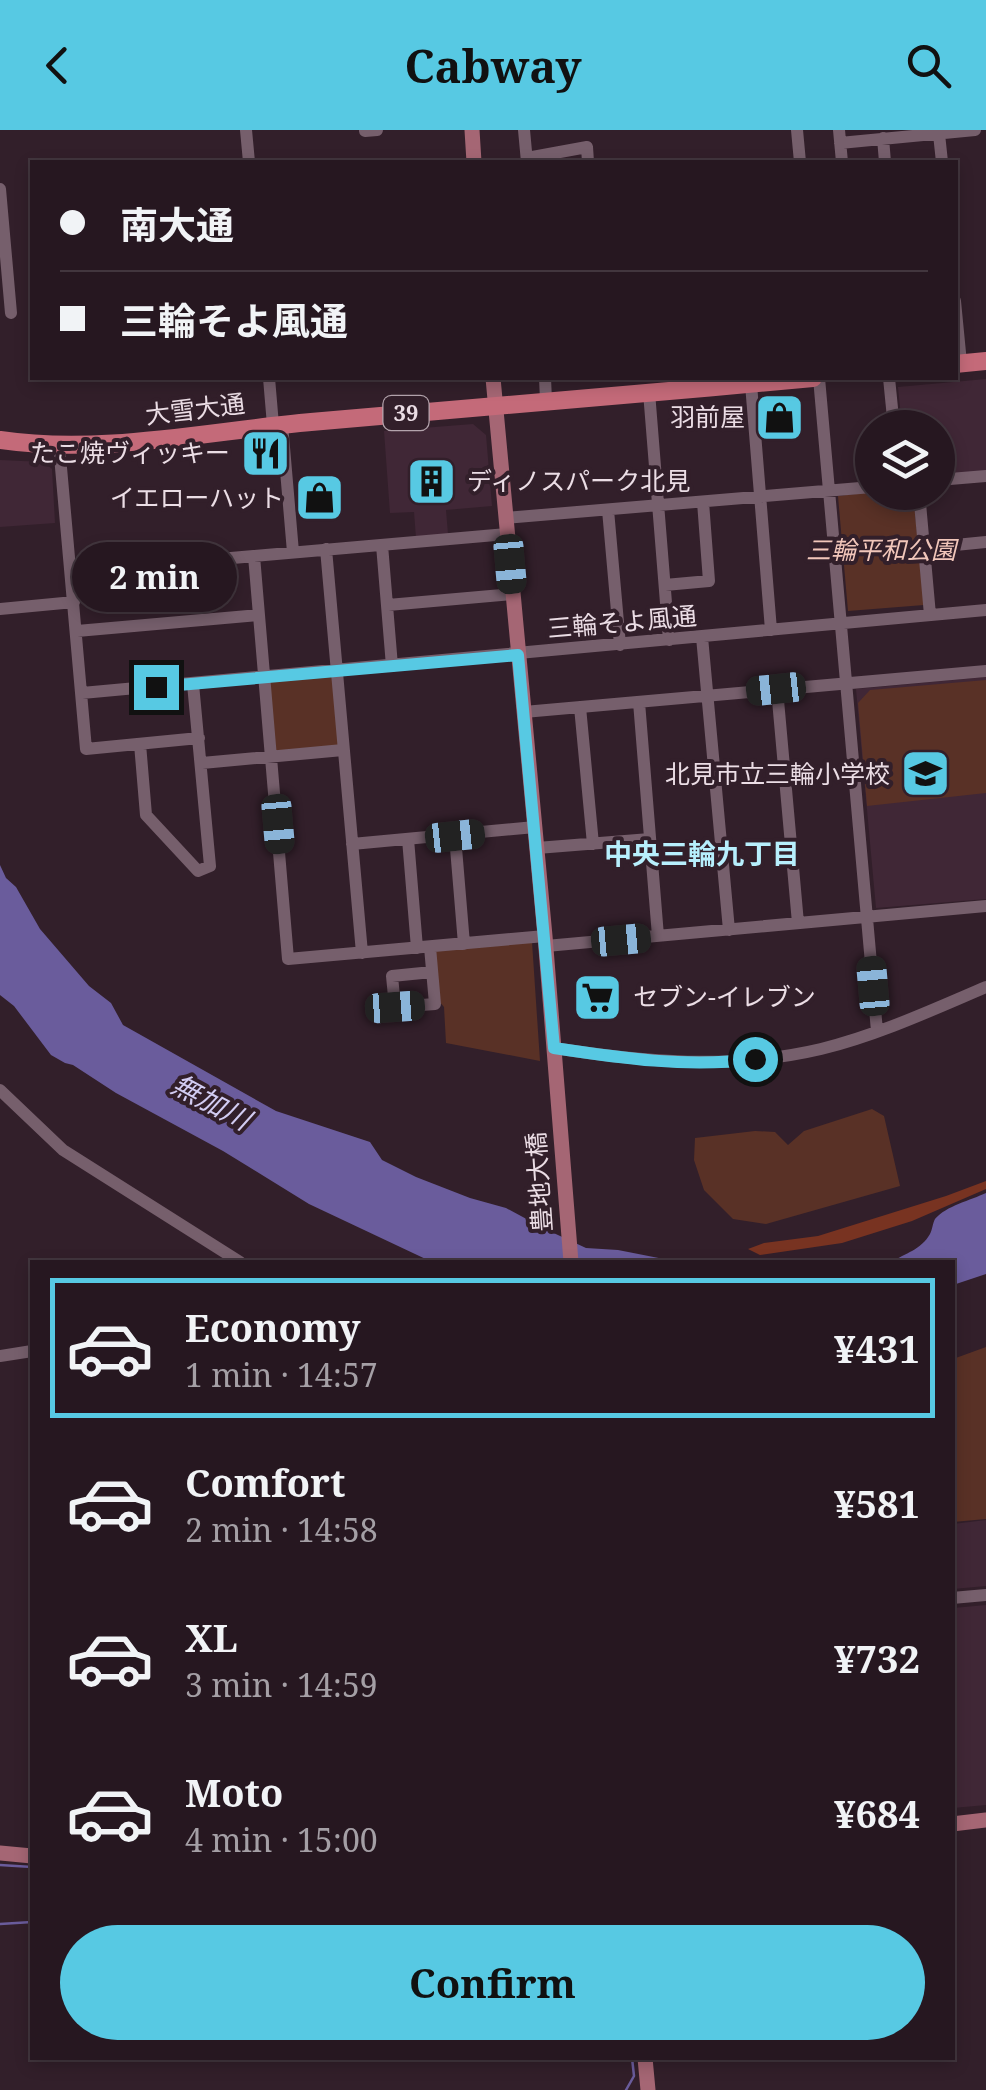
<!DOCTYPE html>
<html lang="en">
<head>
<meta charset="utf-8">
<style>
  :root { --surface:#261720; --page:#2e2029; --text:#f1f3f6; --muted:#a49fa5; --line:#42363e; --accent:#57c9e3 }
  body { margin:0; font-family:"Noto Serif","Noto Sans JP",serif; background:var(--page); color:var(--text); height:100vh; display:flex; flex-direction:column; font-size:38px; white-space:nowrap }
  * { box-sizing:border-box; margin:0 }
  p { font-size:32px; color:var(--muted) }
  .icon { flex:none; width:55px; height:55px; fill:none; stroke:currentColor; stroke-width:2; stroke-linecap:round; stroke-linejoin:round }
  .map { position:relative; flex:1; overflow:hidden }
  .details { position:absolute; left:30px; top:1130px; width:925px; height:800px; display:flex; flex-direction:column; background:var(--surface); border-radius:0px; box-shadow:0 5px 15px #0003,0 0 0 2px var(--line) }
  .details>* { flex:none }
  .banner { position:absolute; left:30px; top:30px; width:928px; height:220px; border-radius:0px; box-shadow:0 5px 15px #0003,0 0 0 2px var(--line); display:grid; align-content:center; height:220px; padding:0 30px; background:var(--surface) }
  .tools { position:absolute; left:855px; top:280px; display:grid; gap:20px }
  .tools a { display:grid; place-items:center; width:100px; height:100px; border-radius:50%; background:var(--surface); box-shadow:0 5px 15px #0003,0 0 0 2px var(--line); font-size:50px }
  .end { position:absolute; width:45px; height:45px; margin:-22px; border:12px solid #57c9e3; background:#111; box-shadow:0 0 0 5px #111 }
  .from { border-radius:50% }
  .bubble { position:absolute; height:70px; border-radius:35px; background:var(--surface); box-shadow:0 5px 15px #0003,0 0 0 2px var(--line); font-size:32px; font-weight:700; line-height:70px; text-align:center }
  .car { position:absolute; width:30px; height:60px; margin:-30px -15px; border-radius:12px; box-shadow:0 0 8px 2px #0007; background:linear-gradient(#222 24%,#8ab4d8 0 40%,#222 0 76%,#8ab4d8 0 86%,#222 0) }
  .banner b { display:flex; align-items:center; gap:35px; height:95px; font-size:38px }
  .banner b+b { border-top:2px solid var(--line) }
  .banner i { width:25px; height:25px; background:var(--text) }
  ul { padding:18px 0 0; list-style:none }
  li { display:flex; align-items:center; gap:30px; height:140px; margin:0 20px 15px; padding:0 10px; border:5px solid transparent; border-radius:0px }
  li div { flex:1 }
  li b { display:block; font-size:38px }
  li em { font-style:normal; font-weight:700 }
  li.selected { border-color:var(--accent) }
  li>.icon { width:90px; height:90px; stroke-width:1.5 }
  .cta { display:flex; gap:20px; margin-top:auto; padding:20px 30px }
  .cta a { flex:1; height:115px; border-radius:60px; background:var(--accent); color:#111; font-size:40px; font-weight:700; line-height:115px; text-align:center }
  header { display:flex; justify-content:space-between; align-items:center; height:130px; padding:0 30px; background:var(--accent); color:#111; font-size:45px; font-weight:700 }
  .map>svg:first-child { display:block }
  .built { fill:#402736 }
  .green { fill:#593126 }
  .forest { fill:#783321 }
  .water { fill:#6a5c9c }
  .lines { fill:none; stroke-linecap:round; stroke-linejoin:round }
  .stream { stroke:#6a5c9c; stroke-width:2.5 }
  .minor { stroke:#765f6c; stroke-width:12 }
  .major { stroke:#a56674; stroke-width:15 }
  .highway { stroke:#c46a79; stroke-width:18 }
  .route { stroke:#57c9e3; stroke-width:12 }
  .labels { text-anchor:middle; stroke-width:8; stroke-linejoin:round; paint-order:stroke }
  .shield { fill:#321f2a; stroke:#b4a4ad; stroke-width:2.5 }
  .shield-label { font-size:22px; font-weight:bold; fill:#ebdde5 }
  .street-label { font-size:25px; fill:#ebdde5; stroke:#321f2a }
  .poi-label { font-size:25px; fill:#ebdde5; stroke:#321f2a; text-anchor:end }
  .park-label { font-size:25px; font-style:italic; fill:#f1c6ba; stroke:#321f2a }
  .neighbourhood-label { font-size:28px; font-weight:bold; fill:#b7effd; stroke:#321f2a }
  .water-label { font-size:28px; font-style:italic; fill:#d2ccf2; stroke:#321f2a }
</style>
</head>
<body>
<header><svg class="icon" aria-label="back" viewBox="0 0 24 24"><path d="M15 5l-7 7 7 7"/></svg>Cabway<svg class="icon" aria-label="search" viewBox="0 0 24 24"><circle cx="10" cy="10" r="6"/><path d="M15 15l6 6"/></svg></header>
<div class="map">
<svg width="986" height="1960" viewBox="0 0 986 1960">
  <rect width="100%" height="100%" fill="#321f2a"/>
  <path class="built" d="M986,249V341L940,345L938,298L902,297L898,257Z
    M473,294L486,305L492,376L446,380L448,404L416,408L414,382L390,383L384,301Z
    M0,330L44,332L52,339L55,393L0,397Z
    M986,547V769L876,778L856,559Z
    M986,1390V1456L953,1459V1394Z
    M986,1475V1675L953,1678V1478Z"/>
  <path class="green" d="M873,362L913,363L924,475L848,481L838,366Z
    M333,545L339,617L276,623L269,550Z
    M986,550V663L867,676L858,573L870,560Z
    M532,812L540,931L446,913L444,877L439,871L434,821Z
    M872,979L884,986L900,1056L766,1094L733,1089L704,1060L694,1030L695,1008L755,1001L775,1002L788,1015L804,1001Z
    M986,1217V1389L953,1392V1229Z"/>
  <path class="forest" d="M986,1051V1059L912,1091L842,1113L760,1125L748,1119L764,1113L818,1106L946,1066Z"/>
  <path class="water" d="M0,735L6,748L16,757L40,799L89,856L111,873L123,895L276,981L370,1012L382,1030L416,1047L470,1068L506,1078L545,1099L586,1118L618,1120L679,1132H432L309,1074L223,1021L116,963L73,935L65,933L51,925L14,876L0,865Z
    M986,1063V1144L953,1155L952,1132H892C905,1123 921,1120 930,1104C932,1101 933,1092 935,1089C946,1076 971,1070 986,1063Z"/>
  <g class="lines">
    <path class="stream" d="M0,1735L32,1737
      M0,1794L32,1792
      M626,1960L634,1946L632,1928"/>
    <path class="minor" d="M246,0L249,32
      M524,0L527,32
      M797,0L800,32
      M839,0L842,32
      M365,1L377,0
      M939,4L942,32
      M883,8L885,32
      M840,13L975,0
      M527,28L587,17L588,32
      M0,59L11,183
      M955,171L961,233
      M269,248L273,295
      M545,248L546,270
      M819,248L877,901
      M889,248L894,298
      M751,254L771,500
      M649,262L669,510
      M282,294L293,422
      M59,315L86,619L199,608
      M938,350L986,346
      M919,362L930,485
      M608,380L620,515
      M506,388L872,357
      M382,415L392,536
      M925,418L986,412
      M326,419L362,823
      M254,426L288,829L545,806
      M71,442L507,404
      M665,455L709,451L703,372
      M388,475L512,464
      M0,479L74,472
      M77,501L259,485
      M702,507L729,800
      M777,559L798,793
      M82,563L986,480
      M639,572L658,806
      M580,577L593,714
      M524,582L986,541
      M140,614L146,685L198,741L210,736L193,554
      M202,633L343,620
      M455,706L464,814
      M408,709L417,818
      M352,714L535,697
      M537,718L650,709
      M546,816L986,776
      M430,817L435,874L395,877L392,846L432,842
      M554,918C643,932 732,940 821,919C878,905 932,880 986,857
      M0,960L63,1020L240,1132
      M0,1226L32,1221
      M952,1468L986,1465"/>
    <path class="major" d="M472,0L474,32
      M493,248L545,806L571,1132
      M952,1694L986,1690
      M0,1723L32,1726
      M645,1928L648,1960"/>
    <path class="highway" d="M955,234L986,231
      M0,310C102,325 209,301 311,292C479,276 646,264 813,248"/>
  </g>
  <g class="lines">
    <path class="route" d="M156,557L518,525L554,918C620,928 688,938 755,929"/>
  </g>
  <defs>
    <symbol id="shop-square" viewBox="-11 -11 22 22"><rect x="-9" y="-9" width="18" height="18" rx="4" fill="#57c9e3" stroke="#321f2a"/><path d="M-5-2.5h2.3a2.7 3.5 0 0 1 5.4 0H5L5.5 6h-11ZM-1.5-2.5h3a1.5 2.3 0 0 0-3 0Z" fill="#111"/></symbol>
    <symbol id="restaurant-square" viewBox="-11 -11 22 22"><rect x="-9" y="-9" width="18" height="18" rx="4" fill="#57c9e3" stroke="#321f2a"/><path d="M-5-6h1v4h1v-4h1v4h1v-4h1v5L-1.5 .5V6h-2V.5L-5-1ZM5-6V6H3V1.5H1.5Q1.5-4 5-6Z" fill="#111"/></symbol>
    <symbol id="building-square" viewBox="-11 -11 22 22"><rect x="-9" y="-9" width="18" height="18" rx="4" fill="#57c9e3" stroke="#321f2a"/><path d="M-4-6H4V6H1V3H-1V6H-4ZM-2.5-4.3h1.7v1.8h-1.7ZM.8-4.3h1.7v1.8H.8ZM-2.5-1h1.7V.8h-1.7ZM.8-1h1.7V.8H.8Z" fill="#111"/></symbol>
    <symbol id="school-square" viewBox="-11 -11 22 22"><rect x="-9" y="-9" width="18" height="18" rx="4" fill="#57c9e3" stroke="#321f2a"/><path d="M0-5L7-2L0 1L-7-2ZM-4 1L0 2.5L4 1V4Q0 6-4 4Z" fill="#111"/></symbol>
    <symbol id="supermarket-square" viewBox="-11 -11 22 22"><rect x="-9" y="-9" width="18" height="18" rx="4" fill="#57c9e3" stroke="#321f2a"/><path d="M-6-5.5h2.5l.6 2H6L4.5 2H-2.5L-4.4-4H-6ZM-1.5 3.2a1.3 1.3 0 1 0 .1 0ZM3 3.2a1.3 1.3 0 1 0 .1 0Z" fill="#111"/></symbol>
  </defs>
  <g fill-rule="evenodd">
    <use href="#shop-square" x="752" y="260" width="55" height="55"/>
    <use href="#restaurant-square" x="238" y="296" width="55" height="55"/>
    <use href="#building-square" x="404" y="324" width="55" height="55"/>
    <use href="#shop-square" x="292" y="340" width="55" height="55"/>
    <use href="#school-square" x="898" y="616" width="55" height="55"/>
    <use href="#supermarket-square" x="570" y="840" width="55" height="55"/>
  </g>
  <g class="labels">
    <rect class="shield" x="383.5" y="266" width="45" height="34" rx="8"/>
    <g class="shield-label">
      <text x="406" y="291">39</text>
    </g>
    <g class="street-label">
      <text transform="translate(195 279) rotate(-7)" y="9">大雪大通</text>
      <text transform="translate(622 492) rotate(-5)" y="9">三輪そよ風通</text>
      <text transform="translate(539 1052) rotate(-94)" y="9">豊地大橋</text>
    </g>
    <g class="poi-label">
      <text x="745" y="296">羽前屋</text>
      <text x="230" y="332">たこ焼ヴィッキー</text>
      <text x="467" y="360" text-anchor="start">ディノスパーク北見</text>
      <text x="284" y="377">イエローハット</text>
      <text x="890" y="653">北見市立三輪小学校</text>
      <text x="633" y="876" text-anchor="start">セブン-イレブン</text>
    </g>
    <g class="park-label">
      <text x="881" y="429">三輪平和公園</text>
    </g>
    <g class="neighbourhood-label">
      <text x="702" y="734">中央三輪九丁目</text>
    </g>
    <g class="water-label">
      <text transform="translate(211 972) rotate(28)" y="10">無加川</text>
    </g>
  </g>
</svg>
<div class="tools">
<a><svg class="icon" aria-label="layers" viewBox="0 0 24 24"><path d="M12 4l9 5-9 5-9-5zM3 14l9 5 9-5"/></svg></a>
</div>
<i class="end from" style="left:755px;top:929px"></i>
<i class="end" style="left:156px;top:557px"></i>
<div class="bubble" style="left:72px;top:412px;width:165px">2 min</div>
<i class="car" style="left:510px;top:434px;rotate:175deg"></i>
<i class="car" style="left:776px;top:559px;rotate:264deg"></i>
<i class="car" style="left:278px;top:694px;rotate:175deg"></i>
<i class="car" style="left:455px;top:706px;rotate:84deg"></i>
<i class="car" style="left:621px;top:810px;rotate:85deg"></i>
<i class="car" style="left:873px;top:856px;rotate:355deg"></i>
<i class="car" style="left:395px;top:877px;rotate:86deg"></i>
<div class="banner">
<b><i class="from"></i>南大通</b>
<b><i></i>三輪そよ風通</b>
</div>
<section class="details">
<ul>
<li class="selected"><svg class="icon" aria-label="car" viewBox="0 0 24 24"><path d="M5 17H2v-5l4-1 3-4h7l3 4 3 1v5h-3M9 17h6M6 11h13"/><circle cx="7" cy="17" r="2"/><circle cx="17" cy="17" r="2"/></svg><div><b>Economy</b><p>1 min · 14:57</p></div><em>¥431</em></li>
<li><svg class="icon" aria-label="car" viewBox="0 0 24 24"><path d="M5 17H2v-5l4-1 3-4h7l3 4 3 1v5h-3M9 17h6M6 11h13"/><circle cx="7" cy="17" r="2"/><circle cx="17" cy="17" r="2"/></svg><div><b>Comfort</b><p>2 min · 14:58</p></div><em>¥581</em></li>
<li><svg class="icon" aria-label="car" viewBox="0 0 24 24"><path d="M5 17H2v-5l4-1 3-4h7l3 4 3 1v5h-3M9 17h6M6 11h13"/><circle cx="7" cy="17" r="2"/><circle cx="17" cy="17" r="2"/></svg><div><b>XL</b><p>3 min · 14:59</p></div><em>¥732</em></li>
<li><svg class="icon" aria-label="car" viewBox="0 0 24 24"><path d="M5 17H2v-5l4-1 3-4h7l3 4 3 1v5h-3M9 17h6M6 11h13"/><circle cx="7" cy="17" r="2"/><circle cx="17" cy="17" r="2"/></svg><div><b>Moto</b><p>4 min · 15:00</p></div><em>¥684</em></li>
</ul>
<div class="cta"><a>Confirm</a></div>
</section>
</div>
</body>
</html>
